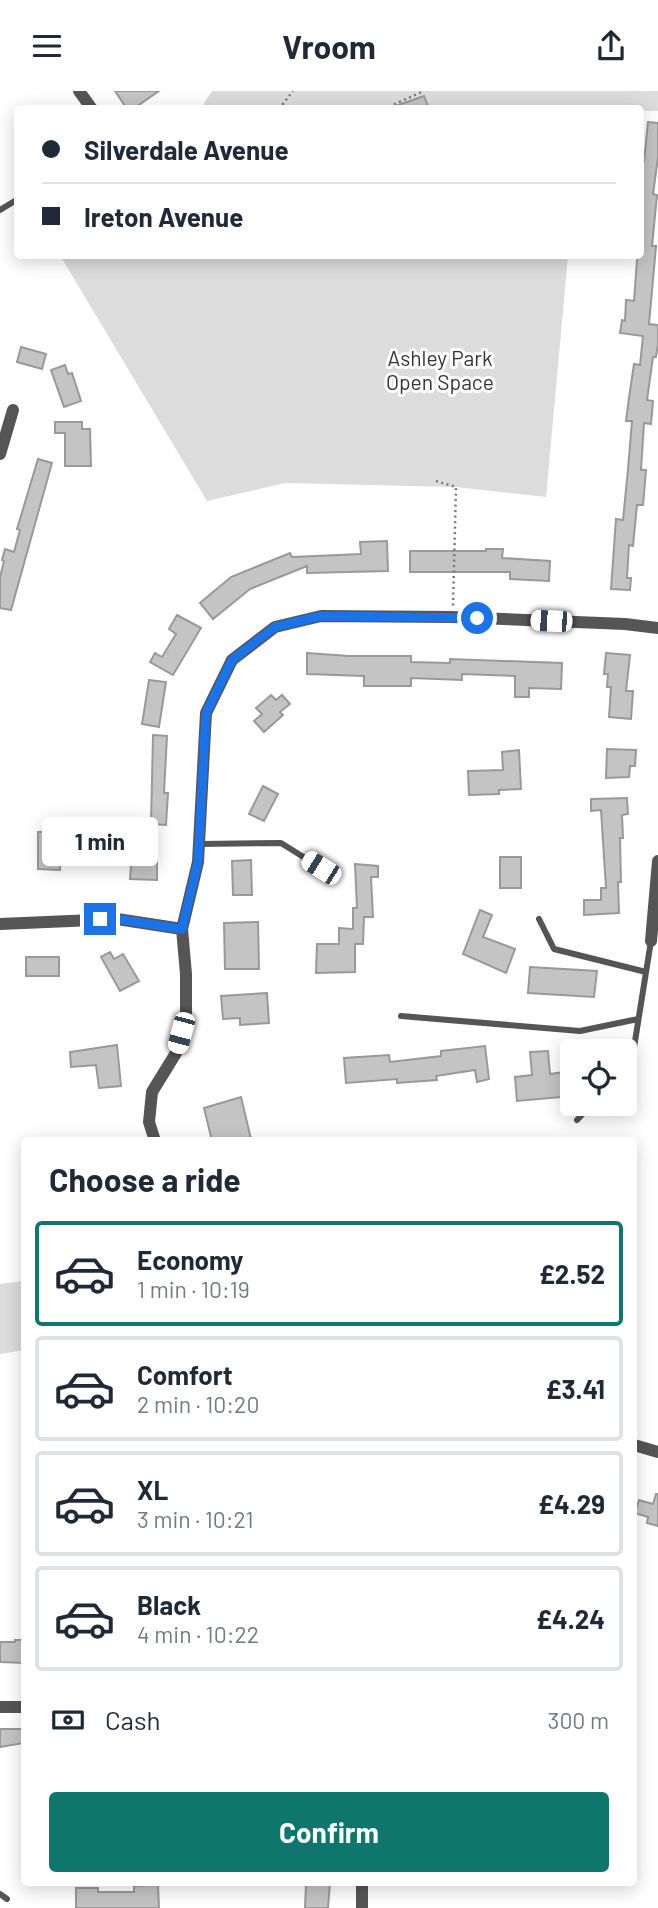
<!DOCTYPE html>
<html lang="en">
<head>
<meta charset="utf-8">
<style>
  :root { --surface:#fff; --page:#f6f6f7; --text:#1f2937; --muted:#747a83; --line:#e0e1e3; --accent:#0f766e }
  body { margin:0; font-family:Barlow,sans-serif; background:var(--page); color:var(--text); height:100vh; display:flex; flex-direction:column; font-size:26px; white-space:nowrap }
  * { box-sizing:border-box; margin:0 }
  p { font-size:23px; color:var(--muted) }
  .icon { flex:none; width:38px; height:38px; fill:none; stroke:currentColor; stroke-width:2; stroke-linecap:round; stroke-linejoin:round }
  .map { position:relative; flex:1; overflow:hidden }
  .drawer { position:absolute; left:21px; top:1046px; width:616px; height:749px; display:flex; flex-direction:column; background:var(--surface); border-radius:7px; box-shadow:0 4px 18px #0003 }
  .drawer>* { flex:none }
  .guide { position:absolute; left:14px; top:14px; width:630px; height:154px; border-radius:7px; box-shadow:0 4px 18px #0003; display:grid; align-content:center; height:154px; padding:0 28px; background:var(--surface) }
  .tools { position:absolute; left:560px; top:948px; display:grid; gap:14px }
  .tools a { display:grid; place-items:center; width:77px; height:77px; border-radius:7px; background:var(--surface); box-shadow:0 4px 18px #0003; font-size:35px }
  .end { position:absolute; width:32px; height:32px; margin:-16px; border:9px solid #1a73e8; background:#fff; box-shadow:0 0 0 4px #fff }
  .from { border-radius:50% }
  .bubble { position:absolute; height:49px; border-radius:7px; background:var(--surface); box-shadow:0 4px 18px #0003; font-size:23px; font-weight:700; line-height:49px; text-align:center }
  .car { position:absolute; width:21px; height:42px; margin:-21px -10px; border-radius:9px; box-shadow:0 0 5px 2px #0007; background:linear-gradient(#fff 24%,#345 0 40%,#fff 0 76%,#345 0 86%,#fff 0) }
  .guide b { display:flex; align-items:center; gap:24px; height:66px; font-size:26px }
  .guide b+b { border-top:2px solid var(--line) }
  .guide i { width:18px; height:18px; background:var(--text) }
  ul { padding:0; list-style:none }
  li { display:flex; align-items:center; gap:21px; height:105px; margin:0 14px 10px; padding:0 14px; border:4px solid var(--line); border-radius:7px }
  li div { flex:1 }
  li b { display:block; font-size:26px }
  li em { font-style:normal; font-weight:700 }
  li.selected { border-color:var(--accent) }
  li>.icon { width:63px; height:63px; stroke-width:1.5 }
  h2 { padding:0 28px; font-size:32px; line-height:84px }
  .pay { display:flex; align-items:center; gap:18px; height:77px; padding:0 28px; font-size:26px }
  .pay p { margin-inline-start:auto }
  .primary-button { display:flex; gap:14px; margin-top:auto; padding:14px 28px }
  .primary-button a { flex:1; height:80px; border-radius:7px; background:var(--accent); color:#fff; font-size:28px; font-weight:700; line-height:80px; text-align:center }
  header { display:flex; justify-content:space-between; align-items:center; height:91px; padding:0 28px; background:var(--surface); font-size:32px; font-weight:700 }
  .map>svg:first-child { display:block }
  .green { fill:#dcdcdc }
  .building { fill:#c4c4c4; stroke:#999; stroke-width:2 }
  .lines { fill:none; stroke-linecap:round; stroke-linejoin:round }
  .path { stroke:#777; stroke-width:2.5; stroke-dasharray:2 3.5; stroke-linecap:butt }
  .lane { stroke:#555; stroke-width:6 }
  .street { stroke:#555; stroke-width:12 }
  .route { stroke:#1a73e8; stroke-width:9 }
  .labels { text-anchor:middle; stroke-width:6; stroke-linejoin:round; paint-order:stroke }
  .park-label { font-size:21px; fill:#333; stroke:#fff }
</style>
</head>
<body>
<header><svg class="icon" aria-label="menu" viewBox="0 0 24 24"><path d="M4 6h16M4 12h16M4 18h16"/></svg>Vroom<svg class="icon" aria-label="share" viewBox="0 0 24 24"><path d="M12 15V3M7 8l5-5 5 5M5 13v7h14v-7"/></svg></header>
<div class="map">
<svg width="658" height="1817" viewBox="0 0 658 1817">
  <rect width="100%" height="100%" fill="#fff"/>
  <path class="green" d="M212,0H658V20H641L640,18H200Z
    M61,166L568,165L546,406L456,396L285,392L207,410Z
    M22,1190L24,1208V1259L0,1263V1193Z"/>
  <path class="building" d="M115,0H159L133,18H127Z
    M424,5L429,18H393V16Z
    M648,31L658,32V66L653,103L657,104L652,155H656L649,233L658,234V253L656,266H653L647,309L653,310L651,333L644,332L641,379H646L643,414H637L633,455L629,454L627,487H631L630,499L611,498L616,428L623,429L628,378L632,330H626L629,307L634,273L640,274L643,245L620,242L622,229L625,230L626,209L634,210L637,169L640,164V70H644Z
    M21,256L46,263L42,278L17,271Z
    M65,274L68,283L72,282L81,310L64,316L51,279Z
    M55,331H82V338H90L91,375H65V342H55Z
    M38,368L52,372L11,519L0,517V486L4,470L2,469L5,458L14,461L20,439L17,438Z
    M387,450L388,480L307,482V475L250,498L213,528L200,512L231,486L290,462L292,466L361,463L360,451Z
    M486,458H503L502,467L550,470L549,490L510,488V481H410V460H486Z
    M177,524L201,537L173,584L150,571L155,562L162,566L176,543L169,538Z
    M307,562L349,565H411V571L450,572V568L562,572L561,598L529,597V606H515V585L462,583V589L411,587V595H364V585L307,583Z
    M606,562L630,564L626,600H633L631,628L609,626L611,596H607L608,583H604Z
    M149,589L166,591L159,636L142,633Z
    M271,604L276,609L282,604L290,613L280,621L283,624L264,641L254,630L262,623L256,617Z
    M153,644L167,645L164,702H168L166,734L151,733Z
    M607,658L636,659L635,675H630L629,686L606,687Z
    M519,659L521,698L499,699V703L469,704L468,680L503,679L502,661Z
    M263,695L278,703L264,730L249,723Z
    M627,707L628,723L622,724L623,747H620L621,791H618L619,822L584,824V809H601V797H606L601,719L591,720V708Z
    M38,741H60V779L38,778Z
    M144,742H157V789L130,788L131,774H139Z
    M500,766H521V797H500Z
    M251,769L252,804H233L232,770Z
    M355,773L378,775V786H371L373,826H364L363,853H355V881L316,882L317,853H339V837L353,838V817H357Z
    M480,819L492,824L483,846L515,858L506,882L463,863Z
    M258,831L259,878H225L224,832Z
    M110,861L114,868L123,863L139,890L120,900L101,866Z
    M26,866H59V885H26Z
    M530,876L597,880L594,906L528,902Z
    M267,902L269,932L240,934V927L223,928L221,905Z
    M117,954L121,995L99,997L96,974L71,976L70,961Z
    M485,955L489,988L477,991L475,979L436,985L437,989L397,992V988L346,992L344,967L389,964L390,971L441,965V960Z
    M548,960L550,983L571,980L572,1005L517,1010L515,986L532,984L530,961Z
    M241,1006L251,1048L212,1050L204,1017Z
    M656,1403H658V1435L647,1432L648,1426L635,1422L639,1409L653,1413Z
    M15,1549H24V1572L0,1571V1551H15Z
    M0,1638H24V1652L0,1656Z
    M306,1792H330L328,1817H305Z
    M158,1794L159,1817H76V1797H98V1801H134V1795Z"/>
  <g class="lines">
    <path class="path" d="M279,18L293,0
      M384,18L424,0
      M436,390L456,396L453,515"/>
    <path class="lane" d="M0,119L18,108
      M200,753L281,752L321,777
      M539,828L554,858L646,881
      M401,925L580,940L638,928
      M625,977L632,969L651,850
      M577,1029L592,1013
      M0,1803L7,1808"/>
    <path class="street" d="M79,0L92,18
      M0,363L13,319
      M0,833L117,828L182,838
      M651,850L658,770
      M155,1050L149,1031L152,1001L176,962L186,922V883L182,838L198,771L206,622L232,569L275,536L321,525L452,526L625,533L658,537
      M634,1354L658,1361
      M0,1616H24
      M362,1792V1817"/>
  </g>
  <g class="lines">
    <path class="route" d="M100,828H117L182,838L198,771L206,622L232,569L275,536L321,525L477,527"/>
  </g>
  <g class="labels">
    <g class="park-label">
      <text x="440" y="275">Ashley Park<tspan x="440" dy="24">Open Space</tspan></text>
    </g>
  </g>
</svg>
<div class="tools">
<a><svg class="icon" aria-label="locate" viewBox="0 0 24 24"><circle cx="12" cy="12" r="6"/><path d="M12 2v4M12 18v4M2 12h4M18 12h4"/></svg></a>
</div>
<i class="end from" style="left:477px;top:527px"></i>
<i class="end" style="left:100px;top:828px"></i>
<div class="bubble" style="left:42px;top:726px;width:116px">1 min</div>
<i class="car" style="left:551px;top:530px;rotate:272deg"></i>
<i class="car" style="left:321px;top:777px;rotate:302deg"></i>
<i class="car" style="left:181px;top:942px;rotate:195deg"></i>
<div class="guide">
<b><i class="from"></i>Silverdale Avenue</b>
<b><i></i>Ireton Avenue</b>
</div>
<section class="drawer">
<h2>Choose a ride</h2>
<ul>
<li class="selected"><svg class="icon" aria-label="car" viewBox="0 0 24 24"><path d="M5 17H2v-5l4-1 3-4h7l3 4 3 1v5h-3M9 17h6M6 11h13"/><circle cx="7" cy="17" r="2"/><circle cx="17" cy="17" r="2"/></svg><div><b>Economy</b><p>1 min · 10:19</p></div><em>£2.52</em></li>
<li><svg class="icon" aria-label="car" viewBox="0 0 24 24"><path d="M5 17H2v-5l4-1 3-4h7l3 4 3 1v5h-3M9 17h6M6 11h13"/><circle cx="7" cy="17" r="2"/><circle cx="17" cy="17" r="2"/></svg><div><b>Comfort</b><p>2 min · 10:20</p></div><em>£3.41</em></li>
<li><svg class="icon" aria-label="car" viewBox="0 0 24 24"><path d="M5 17H2v-5l4-1 3-4h7l3 4 3 1v5h-3M9 17h6M6 11h13"/><circle cx="7" cy="17" r="2"/><circle cx="17" cy="17" r="2"/></svg><div><b>XL</b><p>3 min · 10:21</p></div><em>£4.29</em></li>
<li><svg class="icon" aria-label="car" viewBox="0 0 24 24"><path d="M5 17H2v-5l4-1 3-4h7l3 4 3 1v5h-3M9 17h6M6 11h13"/><circle cx="7" cy="17" r="2"/><circle cx="17" cy="17" r="2"/></svg><div><b>Black</b><p>4 min · 10:22</p></div><em>£4.24</em></li>
</ul>
<div class="pay"><svg class="icon" aria-label="cash" viewBox="0 0 24 24"><path d="M3 7h18v10H3z"/><circle cx="12" cy="12" r="2"/></svg>Cash<p>300 m</p></div>
<div class="primary-button"><a>Confirm</a></div>
</section>
</div>
</body>
</html>
